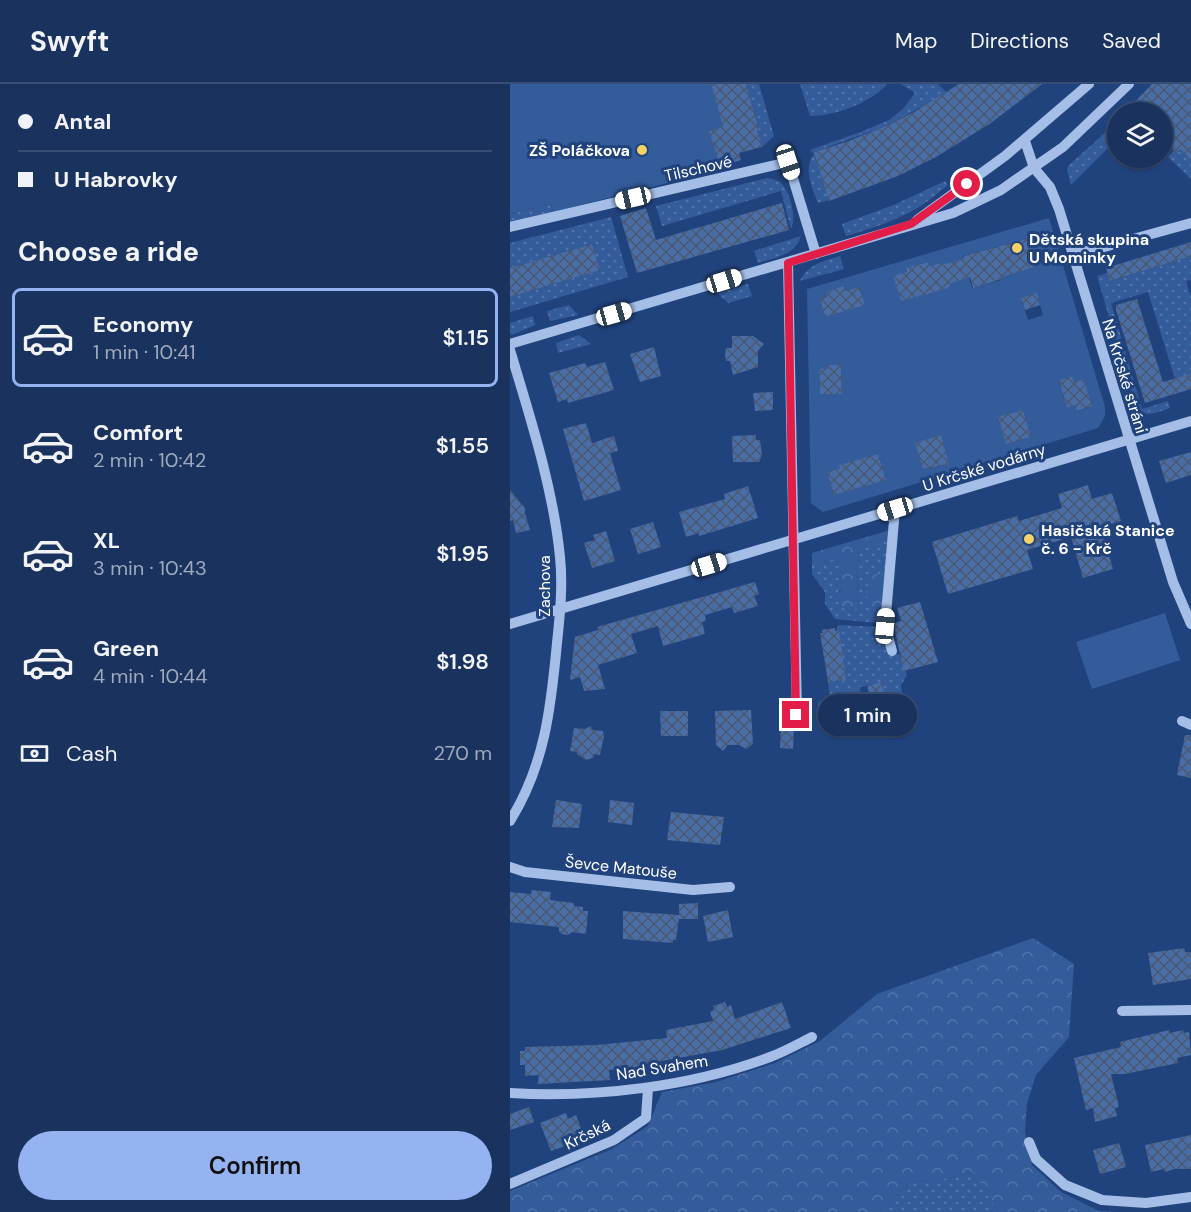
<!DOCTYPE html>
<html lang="en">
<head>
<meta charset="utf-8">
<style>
  :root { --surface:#19325e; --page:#263e67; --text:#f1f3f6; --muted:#9faabc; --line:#374d73; --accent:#95b2f1 }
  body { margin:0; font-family:"DM Sans",sans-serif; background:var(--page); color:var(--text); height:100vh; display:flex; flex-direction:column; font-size:22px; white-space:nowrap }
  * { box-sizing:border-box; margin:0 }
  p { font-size:20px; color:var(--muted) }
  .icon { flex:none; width:33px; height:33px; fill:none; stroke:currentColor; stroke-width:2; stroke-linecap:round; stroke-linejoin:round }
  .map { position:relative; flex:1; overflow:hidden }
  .drawer { display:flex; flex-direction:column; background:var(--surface); width:510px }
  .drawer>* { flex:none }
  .guide { display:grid; align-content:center; height:132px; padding:0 18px; background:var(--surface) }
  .buttons { position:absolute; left:597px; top:18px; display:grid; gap:12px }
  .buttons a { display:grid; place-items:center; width:66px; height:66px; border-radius:50%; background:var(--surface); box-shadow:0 2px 4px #0004,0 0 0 2px var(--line); font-size:30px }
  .end { position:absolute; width:27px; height:27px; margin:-14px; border:8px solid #e11d48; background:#fff; box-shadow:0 0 0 3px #fff }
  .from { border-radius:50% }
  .bubble { position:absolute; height:42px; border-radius:21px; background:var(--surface); box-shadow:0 2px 4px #0004,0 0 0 2px var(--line); font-size:20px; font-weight:600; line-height:42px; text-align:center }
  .car { position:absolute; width:18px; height:36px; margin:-18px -9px; border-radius:8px; box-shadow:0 0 4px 2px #0007; background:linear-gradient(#fff 24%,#345 0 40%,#fff 0 76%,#345 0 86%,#fff 0) }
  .guide b { display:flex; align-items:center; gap:21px; height:57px; font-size:22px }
  .guide b+b { border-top:2px solid var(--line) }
  .guide i { width:15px; height:15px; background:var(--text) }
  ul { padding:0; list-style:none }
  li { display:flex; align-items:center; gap:18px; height:99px; margin:0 12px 9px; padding:0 6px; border:3px solid transparent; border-radius:9px }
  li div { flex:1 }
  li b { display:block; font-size:22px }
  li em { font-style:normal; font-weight:600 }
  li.active { border-color:var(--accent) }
  li>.icon { width:54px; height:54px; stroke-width:1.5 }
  h2 { padding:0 18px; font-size:27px; line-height:72px }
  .pay { display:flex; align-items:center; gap:15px; height:66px; padding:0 18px; font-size:22px }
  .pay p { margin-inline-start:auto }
  .cta { display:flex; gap:12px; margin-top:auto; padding:12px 18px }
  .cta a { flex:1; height:69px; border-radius:36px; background:var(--accent); color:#111; font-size:24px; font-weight:600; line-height:69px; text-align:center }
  header { display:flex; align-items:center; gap:36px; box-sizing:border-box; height:84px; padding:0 30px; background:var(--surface); border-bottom:2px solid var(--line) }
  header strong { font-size:28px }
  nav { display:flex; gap:33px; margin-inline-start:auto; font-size:21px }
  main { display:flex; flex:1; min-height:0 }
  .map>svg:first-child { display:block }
  .grass { fill:url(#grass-dots) }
  .forest { fill:url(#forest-crowns) }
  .green { fill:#345c9b; fill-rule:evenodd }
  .building { fill:url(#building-cross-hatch) }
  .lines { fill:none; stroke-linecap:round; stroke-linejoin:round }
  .minor { stroke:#a4bee7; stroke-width:10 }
  .route { stroke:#e11d48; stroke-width:8 }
  .poi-dot { fill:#f3d365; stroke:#21437d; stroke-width:2 }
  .labels { text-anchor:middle; stroke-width:6; stroke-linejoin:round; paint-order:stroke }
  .poi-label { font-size:16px; font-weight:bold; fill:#fff; stroke:#21437d; text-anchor:start }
  .street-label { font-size:16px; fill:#fff; stroke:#21437d }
</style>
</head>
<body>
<header>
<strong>Swyft</strong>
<nav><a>Map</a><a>Directions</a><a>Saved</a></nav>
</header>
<main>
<section class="drawer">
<div class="guide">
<b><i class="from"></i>Antal</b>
<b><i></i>U Habrovky</b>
</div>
<h2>Choose a ride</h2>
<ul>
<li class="active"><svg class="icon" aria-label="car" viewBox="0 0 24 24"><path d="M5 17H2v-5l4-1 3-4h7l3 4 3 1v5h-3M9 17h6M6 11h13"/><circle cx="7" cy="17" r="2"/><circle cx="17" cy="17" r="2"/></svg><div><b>Economy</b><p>1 min · 10:41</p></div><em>$1.15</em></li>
<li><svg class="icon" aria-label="car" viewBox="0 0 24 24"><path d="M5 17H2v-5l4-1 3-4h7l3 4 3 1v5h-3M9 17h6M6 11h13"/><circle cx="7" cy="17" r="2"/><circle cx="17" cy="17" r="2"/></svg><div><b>Comfort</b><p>2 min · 10:42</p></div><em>$1.55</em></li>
<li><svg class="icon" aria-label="car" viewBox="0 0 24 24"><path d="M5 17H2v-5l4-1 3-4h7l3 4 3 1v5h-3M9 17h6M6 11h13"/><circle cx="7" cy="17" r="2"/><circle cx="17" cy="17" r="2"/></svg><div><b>XL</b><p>3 min · 10:43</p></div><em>$1.95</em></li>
<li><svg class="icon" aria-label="car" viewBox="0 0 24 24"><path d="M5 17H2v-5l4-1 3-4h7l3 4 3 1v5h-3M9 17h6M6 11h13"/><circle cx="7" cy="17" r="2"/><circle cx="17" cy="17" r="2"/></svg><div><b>Green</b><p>4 min · 10:44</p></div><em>$1.98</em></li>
</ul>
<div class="pay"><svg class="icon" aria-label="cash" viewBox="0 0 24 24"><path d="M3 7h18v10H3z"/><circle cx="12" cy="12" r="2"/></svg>Cash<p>270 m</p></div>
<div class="cta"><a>Confirm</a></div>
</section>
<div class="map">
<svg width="681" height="1128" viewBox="0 0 681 1128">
  <defs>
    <pattern id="grass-dots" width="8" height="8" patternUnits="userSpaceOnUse" patternTransform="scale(1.5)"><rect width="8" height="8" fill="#345c9b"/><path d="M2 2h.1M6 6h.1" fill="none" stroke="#5274aa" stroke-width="1.8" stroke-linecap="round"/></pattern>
    <pattern id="forest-crowns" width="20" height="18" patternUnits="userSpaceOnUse" patternTransform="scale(1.5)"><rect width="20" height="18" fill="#345c9b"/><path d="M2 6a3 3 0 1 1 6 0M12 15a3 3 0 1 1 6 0" fill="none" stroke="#5274aa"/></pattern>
    <pattern id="building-cross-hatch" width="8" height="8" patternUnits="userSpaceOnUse" patternTransform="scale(1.5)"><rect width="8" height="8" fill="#496da6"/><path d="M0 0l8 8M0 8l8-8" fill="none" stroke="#4b5970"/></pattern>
  </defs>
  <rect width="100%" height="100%" fill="#21437d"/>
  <path class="grass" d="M236,0H249L264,52L252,63L247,46L249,45Z
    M290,0H377C361,19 324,32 300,32Z
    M391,0H428L437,9L376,42L304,68L319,116L308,119C302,105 293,83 304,70L300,66L353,47L379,36L393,25L405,9Z
    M607,38V55L561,101L557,86L558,82Z
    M670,65L681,76V95L658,73L664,66L667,69Z
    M257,94C262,95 267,95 271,99C280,108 287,133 281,145L271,107L152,142L146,122Z
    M435,97L438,101C431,106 425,112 419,116C394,135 365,143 336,152L332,140L386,120Z
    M41,120L43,128L0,139V130Z
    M101,133L118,193L0,228V213L90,186L82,160L0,184V159Z
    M291,152C285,172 265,173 248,179L244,167Z
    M330,172L334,185L290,197C298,180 314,177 330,172Z
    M681,172V196L676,197L681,213V290L665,295L638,208L601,219L632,325L658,317L660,324C647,328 635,336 625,322L587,192L598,189L601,197Z
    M238,200L242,212L218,219L207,209Z
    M59,221L68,231L40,237L37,227Z
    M23,232L25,241L2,251L0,249V239Z
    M69,251L81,260L48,269L46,259Z
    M379,456L372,537L368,539L325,535L315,520V508L302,490V481H307L310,478L333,477L330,499L333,501L329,508L348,522L347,479L349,466L367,458Z
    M329,541L369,543L378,570H389L397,591L391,601L394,623L386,619L384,622V626L388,630L387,632L380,630L370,599L350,603L351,620L348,621L347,631L342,630L338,636L336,652L316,650L309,630L308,618L320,613L318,598L335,596L327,544Z
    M465,1088L488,1128H370L400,1098L439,1094Z"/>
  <path class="forest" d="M380,446L379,456C368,458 359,462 349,466L347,479L348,522L345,526L334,525C327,517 328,510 333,501L330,499L332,477L310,478L307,481H302V469Z
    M367,490L375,499L372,537L363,534C355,521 355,506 361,492Z
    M523,854L564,880L559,953L526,991L517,1019L515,1048L522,1081L551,1108L589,1127L608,1128H488L464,1088L439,1094L400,1098L370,1128H0V1107L102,1065L138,1042L152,1008L206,998L265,979L310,957L367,910Z"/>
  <path class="green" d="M0,0H201L213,43L200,47L208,75L193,90L43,128L41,120L0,130Z
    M539,134L595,323V332L588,344L313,428L301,419L297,205ZM520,154L527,182L505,188L490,189L492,196L462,204L453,172ZM418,178L419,182L430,179L433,180L396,215L391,216L384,195L397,189L396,184L412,185L410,180ZM334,203L335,207L349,203L355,221L315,233L310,215ZM527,210L533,231L518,236L511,215ZM318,281H331L332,309L310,310L309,286L318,285ZM562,292L564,298L574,295L582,322L568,327L566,321L557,324L549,298ZM513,326L521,353L497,360L488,334ZM431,351L438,377L435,381L413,385L406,362ZM368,370L376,396L324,411L317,388L330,384V381Z
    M655,529L670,576L582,605L566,558Z"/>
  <path class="building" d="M201,0H236L249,46H247L252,63L229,69L231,76L212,82L210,75H208L199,47L213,43Z
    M449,0H532L481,39L426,73L388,92L319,117L304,68L336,58L376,42L404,28Z
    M642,0H681V76L670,65L667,69L652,55V28H615Z
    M272,119L279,146L127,189L110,132L136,124L146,156Z
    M520,154L527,182L491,193L492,195L463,204L460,193L441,199L438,204L391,217L383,192L397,188L396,184L418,178L419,182L431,179L436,180L454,175V172Z
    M681,158V172L600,197L596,184Z
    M82,160L90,186L0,213V184Z
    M334,202L335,207L349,203L355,221L315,233L310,215L317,212L316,208Z
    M527,209L530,221L515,226L511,214Z
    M627,215L653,298L681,290V305L635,319L606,226V221Z
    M222,252H243L254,260L248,267V283L223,291L220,277H216L215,271L216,264H222Z
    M144,263L151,292L130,298L120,270Z
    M95,278L104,306L58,319L57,315L48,318L39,289L75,279L77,283Z
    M318,281H331L332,310H310L309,285H318Z
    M562,292L564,298L574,295L582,322L567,327L566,321L557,324L549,297Z
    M263,308V326L245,327L243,309Z
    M513,326L521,353L496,360L488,333Z
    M76,339L82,359L104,352L108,367L100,369L111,406L74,417L53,345Z
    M246,351V356H250L252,371L249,378H223L222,352Z
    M431,351L439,380L413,385L405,359Z
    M681,368V391L656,399L649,377Z
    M368,370L376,396L324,411L317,388L330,384L329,381Z
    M578,401L582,415L602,409L611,437L591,443L603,485L573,494L561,453L517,466L523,485L438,510L422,458L507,432L509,437L552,424L548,410Z
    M238,402L248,434L189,452V449L176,453L169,428L215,415L214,410Z
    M0,406L15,424V429L20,446L6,449L3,436L0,437Z
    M143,438L151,463L128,470L120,445Z
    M96,447L105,477L82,484L74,459L85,456L83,451Z
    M245,498L249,510L244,512L248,522L224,529L222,523L195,531L196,537L192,538L195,550L153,562L148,542L121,550L127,569L88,581L95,605L74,607L70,593L60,596L65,553L88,546L87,543Z
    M410,518L428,578L394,587L386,552L384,539L391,537L387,524Z
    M325,544V547L329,546L336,596L318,598L310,549H313L312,546Z
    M371,598L380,630L367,634L357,602Z
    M241,626L243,660L236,665L229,661H218L213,667L206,661L205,627Z
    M150,627H178V652H151Z
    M80,642L83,646L93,647L94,652L90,671L84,670L83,674L76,676L67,670V668L60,667L64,644L75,645Z
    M271,642H284L283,665L270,664Z
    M675,651H681V694L667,691Z
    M46,716L72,720L69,744L42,743Z
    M100,716L124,719L122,741L98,738Z
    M161,728L214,733L210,761L157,756Z
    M22,806L41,808L40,816L64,819V822L73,823V827H78L76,850L62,848L58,851L52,850L49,847V843L0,838V808L21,810Z
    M188,819V835H169V833L166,856H163V859L113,855V827L169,831V820Z
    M218,826L223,853L198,858L193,832Z
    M674,864L675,868H681V895L643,901L638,869Z
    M215,918L217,923L221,921L225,935L272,918L281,944L212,966L136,980V982L99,986L100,996L28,1000L29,991L15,992V981H10V967H15V963L87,961L157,954L156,946L203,937L200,928L204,926L203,922Z
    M659,946L660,949L673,946L674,949L679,948L681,971L667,974L668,979L615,990H601L609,1023L605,1024L607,1032L585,1038L583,1024L576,1026L564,974L611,963L610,958Z
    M19,1023L24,1038L0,1046V1030Z
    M56,1029L58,1035L66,1031L75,1055L41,1067L30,1039Z
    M681,1051V1085H664L655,1088L654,1085L641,1088L635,1061Z
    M609,1059L616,1083L590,1090L583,1066Z"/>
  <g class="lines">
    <path class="minor" d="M515,57L524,84L540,103L549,125L663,498L681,540
      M407,136L495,72L579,0
      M0,143L278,78L306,170
      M563,169L587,165L681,139
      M278,179L287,631
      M0,260L443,129L491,106L553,63L619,0
      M0,266C20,333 43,403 50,473C53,501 50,531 47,559C41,623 35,681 0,737
      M0,540L681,337
      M382,567L375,542L385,425
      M672,637L681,641
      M0,783L15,788L183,806L220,803
      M612,927L681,926
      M0,1009C85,1014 180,1003 260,973C274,968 288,960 302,953
      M519,1058L526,1075L555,1101L592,1116L636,1119L681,1113
      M0,1100L104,1056L136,1034L138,1004"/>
  </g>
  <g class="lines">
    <path class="route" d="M286,631L278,179L401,140L457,100"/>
  </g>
  <g class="poi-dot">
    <circle cx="132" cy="66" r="6"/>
    <circle cx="507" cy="164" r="6"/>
    <circle cx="519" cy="455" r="6"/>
  </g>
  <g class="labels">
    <g class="poi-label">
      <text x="120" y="72" text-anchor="end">ZŠ Poláčkova</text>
      <text x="519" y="161">Dětská skupina<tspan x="519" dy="18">U Mominky</tspan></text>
      <text x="531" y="452">Hasičská Stanice<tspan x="531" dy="18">č. 6 - Krč</tspan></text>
    </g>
    <g class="street-label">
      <text transform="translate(188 84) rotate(-13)" y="6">Tilschové</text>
      <text transform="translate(615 292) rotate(73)" y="6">Na Krčské stráni</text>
      <text transform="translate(474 383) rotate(-17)" y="6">U Krčské vodárny</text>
      <text transform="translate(34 502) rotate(-90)" y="6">Zachova</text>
      <text transform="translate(111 783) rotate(6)" y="6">Ševce Matouše</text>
      <text transform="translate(152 983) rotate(-9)" y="6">Nad Svahem</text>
      <text transform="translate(77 1050) rotate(-26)" y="6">Krčská</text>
    </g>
  </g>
</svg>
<div class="buttons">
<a><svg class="icon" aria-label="layers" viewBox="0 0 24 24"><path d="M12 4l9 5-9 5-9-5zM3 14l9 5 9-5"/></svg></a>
</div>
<i class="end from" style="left:457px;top:100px"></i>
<i class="end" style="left:286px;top:631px"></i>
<div class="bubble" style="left:308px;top:610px;width:99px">1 min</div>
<i class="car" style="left:278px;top:78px;rotate:162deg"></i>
<i class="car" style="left:123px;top:114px;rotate:257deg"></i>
<i class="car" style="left:214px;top:197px;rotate:73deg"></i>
<i class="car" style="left:104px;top:230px;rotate:74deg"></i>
<i class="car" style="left:385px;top:425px;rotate:253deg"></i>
<i class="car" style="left:199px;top:481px;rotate:73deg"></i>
<i class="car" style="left:375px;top:542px;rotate:5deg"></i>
</div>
</main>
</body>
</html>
